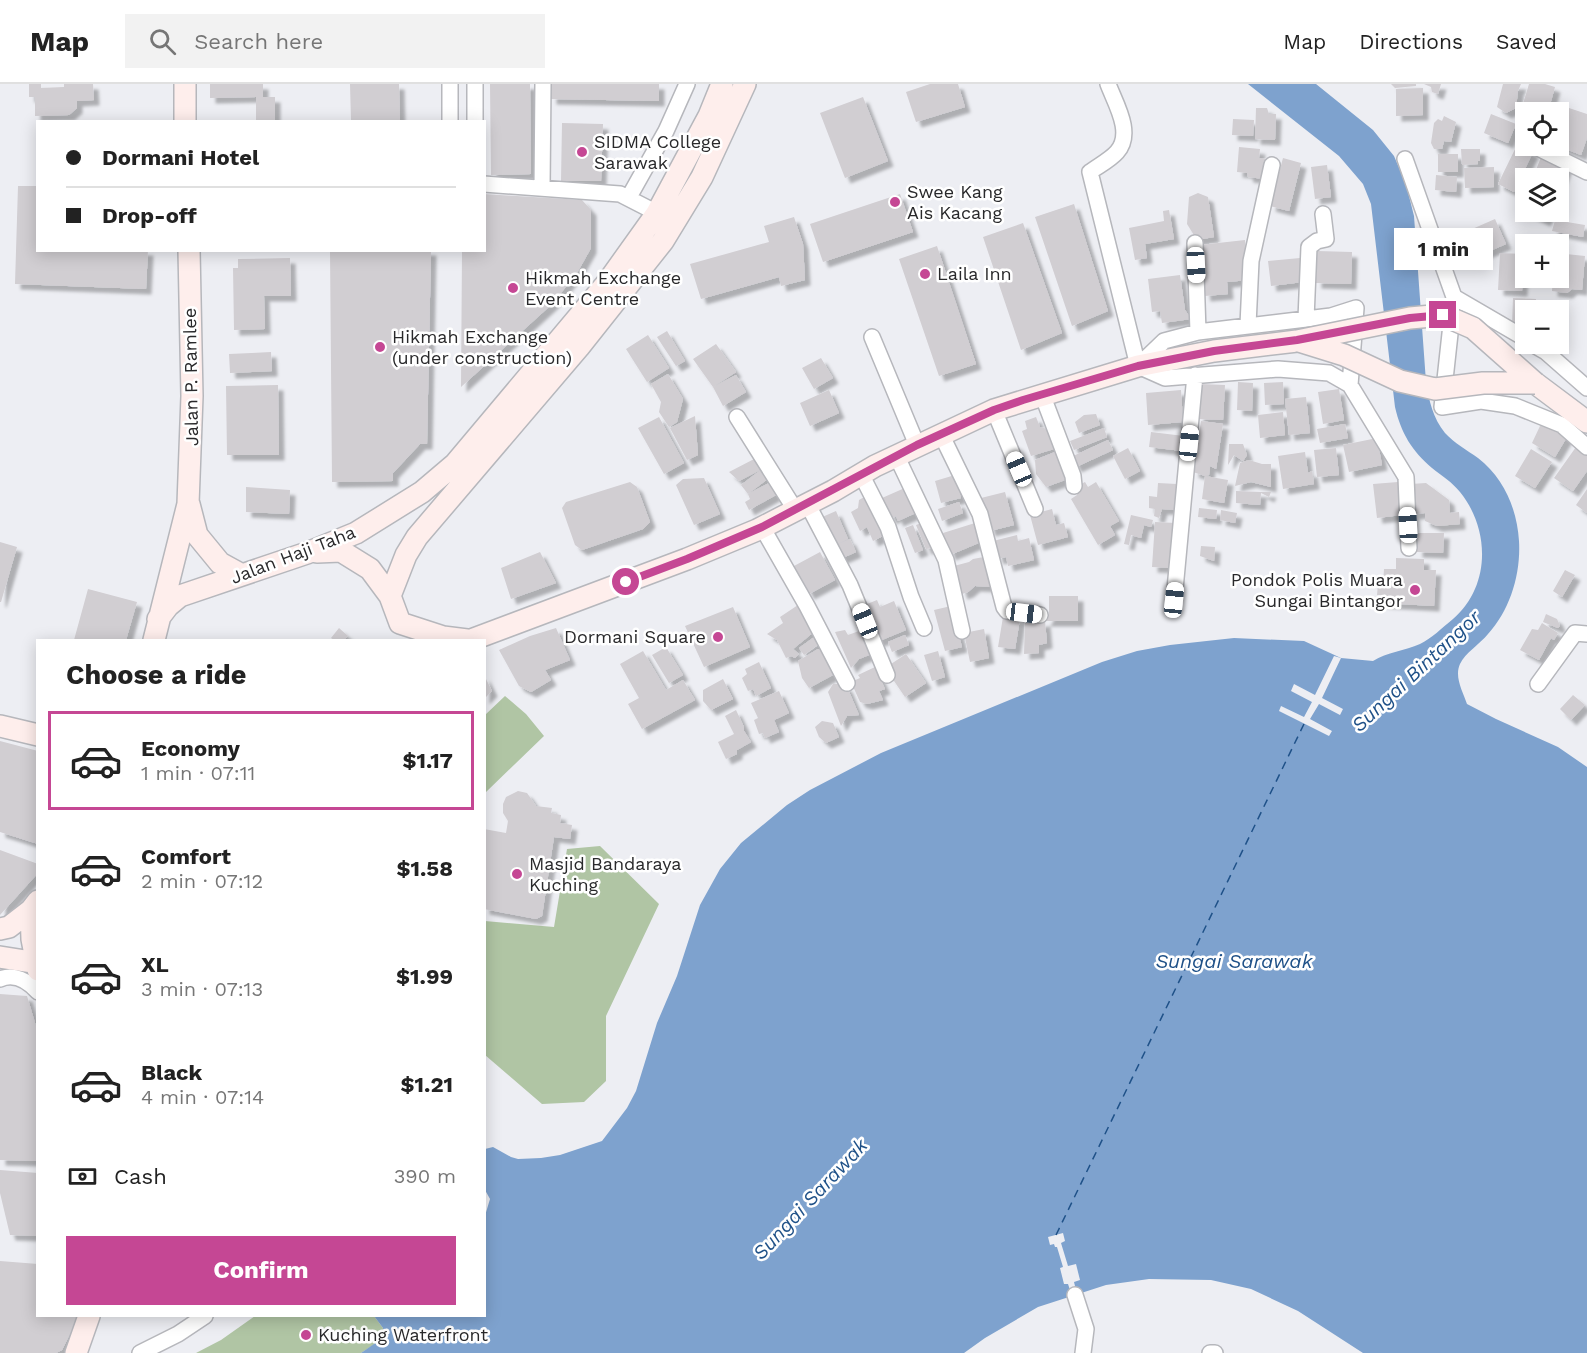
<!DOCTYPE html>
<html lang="en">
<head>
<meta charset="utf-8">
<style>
  :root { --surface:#fff; --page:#f2f2f2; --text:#222; --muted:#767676; --line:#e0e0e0; --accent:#c54794 }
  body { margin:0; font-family:"Work Sans",sans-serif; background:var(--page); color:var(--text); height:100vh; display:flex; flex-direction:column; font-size:22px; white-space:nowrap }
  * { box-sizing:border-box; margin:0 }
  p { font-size:20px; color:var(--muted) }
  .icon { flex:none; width:33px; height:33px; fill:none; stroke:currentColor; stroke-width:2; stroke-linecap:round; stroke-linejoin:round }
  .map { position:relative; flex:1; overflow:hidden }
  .sheet { position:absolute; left:36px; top:555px; width:450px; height:678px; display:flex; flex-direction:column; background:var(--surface); border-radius:0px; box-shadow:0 3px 15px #0003 }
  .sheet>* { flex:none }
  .guide { position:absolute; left:36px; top:36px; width:450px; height:132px; border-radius:0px; box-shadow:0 3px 15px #0003; display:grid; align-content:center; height:132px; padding:0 30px; background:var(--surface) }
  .fabs { position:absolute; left:1515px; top:18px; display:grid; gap:12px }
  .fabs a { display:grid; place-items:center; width:54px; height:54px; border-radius:0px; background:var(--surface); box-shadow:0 3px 15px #0003; font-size:30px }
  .end { position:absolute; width:27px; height:27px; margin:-14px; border:8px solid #c54794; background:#fff; box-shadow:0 0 0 3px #fff }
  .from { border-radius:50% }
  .bubble { position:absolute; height:42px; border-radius:0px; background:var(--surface); box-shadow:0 3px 15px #0003; font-size:20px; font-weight:700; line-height:42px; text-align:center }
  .car { position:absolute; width:18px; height:36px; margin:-18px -9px; border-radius:8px; box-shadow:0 0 4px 2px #0007; background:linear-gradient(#fff 24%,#345 0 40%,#fff 0 76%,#345 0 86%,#fff 0) }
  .guide b { display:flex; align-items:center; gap:21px; height:57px; font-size:22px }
  .guide b+b { border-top:2px solid var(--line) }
  .guide i { width:15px; height:15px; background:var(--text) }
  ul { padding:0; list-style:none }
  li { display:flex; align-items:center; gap:18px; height:99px; margin:0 12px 9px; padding:0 18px; border:3px solid transparent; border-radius:0px }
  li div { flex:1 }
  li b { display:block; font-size:22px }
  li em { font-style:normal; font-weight:700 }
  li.on { border-color:var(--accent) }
  li>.icon { width:54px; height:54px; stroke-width:1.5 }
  h2 { padding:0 30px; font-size:27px; line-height:72px }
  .pay { display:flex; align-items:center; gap:15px; height:66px; padding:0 30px; font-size:22px }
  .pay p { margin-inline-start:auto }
  .primary-button { display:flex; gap:12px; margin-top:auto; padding:12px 30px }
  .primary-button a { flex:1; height:69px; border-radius:0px; background:var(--accent); color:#fff; font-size:24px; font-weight:700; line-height:69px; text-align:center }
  header { display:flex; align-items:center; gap:36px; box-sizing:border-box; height:84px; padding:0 30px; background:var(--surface); border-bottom:2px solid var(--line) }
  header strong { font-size:28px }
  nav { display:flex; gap:33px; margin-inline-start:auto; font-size:21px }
  .search { width:420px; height:54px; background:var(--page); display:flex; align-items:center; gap:15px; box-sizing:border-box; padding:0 21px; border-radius:0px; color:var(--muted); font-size:22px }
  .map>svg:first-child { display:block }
  .green { fill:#b0c5a4 }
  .water { fill:#7ea2ce }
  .pier { fill:#edeef3 }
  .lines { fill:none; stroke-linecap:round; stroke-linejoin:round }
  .ferry { stroke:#1f5188; stroke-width:1.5; stroke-dasharray:8 6; stroke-linecap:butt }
  .building { fill:#d1ced2; filter:url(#shadow) }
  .minor-casing { stroke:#b6b7bc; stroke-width:18 }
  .secondary-casing { stroke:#b6b7bc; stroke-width:24 }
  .minor { stroke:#fff; stroke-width:15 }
  .secondary { stroke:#feeeec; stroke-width:21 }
  .secondary-bridge-casing { stroke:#b6b7bc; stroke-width:24; stroke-linecap:butt }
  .secondary-bridge { stroke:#feeeec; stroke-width:21 }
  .route { stroke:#c54794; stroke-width:8 }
  .poi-dot { fill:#c54794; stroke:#fff; stroke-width:2 }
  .labels { text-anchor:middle; stroke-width:5; stroke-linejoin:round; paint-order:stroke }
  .poi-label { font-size:18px; fill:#29292b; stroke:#fff; text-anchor:start }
  .street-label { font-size:18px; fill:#29292b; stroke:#fff }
  .water-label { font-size:20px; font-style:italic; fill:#1f5188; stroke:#fff }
</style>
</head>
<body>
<header>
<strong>Map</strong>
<div class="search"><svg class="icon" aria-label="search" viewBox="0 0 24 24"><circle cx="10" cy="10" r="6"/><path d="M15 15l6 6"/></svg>Search here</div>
<nav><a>Map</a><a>Directions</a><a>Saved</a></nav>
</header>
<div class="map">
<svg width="1587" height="1269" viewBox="0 0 1587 1269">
  <defs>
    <filter id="shadow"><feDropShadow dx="5.5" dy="5.5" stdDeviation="1.5" flood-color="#0004"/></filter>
  </defs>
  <rect width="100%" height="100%" fill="#edeef3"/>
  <path class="green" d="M505,612L526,630L544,652L485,709V631Z
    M600,762L659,820L606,932V997L584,1018L542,1020L485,971V837L554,843L567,765Z
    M255,1232H374L383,1244L384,1254L361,1269H196L221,1256Z"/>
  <path class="water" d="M1248,0H1316L1373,46L1394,72L1406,100L1414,132L1426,298C1429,317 1433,334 1445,349C1454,359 1467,366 1478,374C1504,394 1517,425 1519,457C1521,490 1510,526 1488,550C1480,560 1465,569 1460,580C1454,593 1463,608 1467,620L1496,635L1558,663L1587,683V1269H1363L1298,1227L1251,1205L1211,1196L1149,1195L1106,1201L1038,1223L985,1254L964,1269H361L384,1253L383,1244L374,1232H484V1135L490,1115L485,1106V1065L493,1063L511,1073L518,1075L541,1074L560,1071L602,1057L627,1024L636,1007L657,939L677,892L700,821L720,785L741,759L787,721L810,706L881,669L1102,578L1137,567L1170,561L1234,554L1304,557L1341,574L1373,577C1387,568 1405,567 1420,560C1431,555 1443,543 1453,535C1491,502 1490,445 1460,408C1452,398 1442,392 1432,384C1412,367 1401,349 1395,323L1371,120L1363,100L1339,72Z"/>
  <path class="pier" d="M1334,572L1341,574L1322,614L1343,625L1340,631L1319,620L1310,635L1332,647L1329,652L1279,627L1281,622L1304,633L1312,618L1291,607L1294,600L1315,611Z
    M1063,1149L1065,1157L1061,1159L1068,1182L1076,1180L1080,1196L1074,1198L1077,1210L1072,1212L1068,1200H1064L1060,1184L1063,1183L1057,1163H1055L1054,1160L1050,1161L1048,1153Z"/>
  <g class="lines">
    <path class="ferry" d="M1056,1151L1304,640"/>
  </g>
  <path class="building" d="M29,0H41V4L64,3V0H93L94,16L77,17V24L69,31L35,32V13H29Z
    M210,0H263V13H275V38H256V13L210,14Z
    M350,0H399L400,37H351Z
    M490,0H530L531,90L491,91Z
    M551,0H659V17L551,15Z
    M930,0H958L965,23L916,38L906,8Z
    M1391,0H1416V2L1395,4Z
    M1424,0H1441L1438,10L1432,8L1431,3Z
    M1521,0L1518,7L1516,24L1506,29L1497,23L1503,0Z
    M1529,0H1545L1555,3L1548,28H1526V37H1523L1522,23Z
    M1423,4V31L1396,32V5Z
    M863,13L888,77L845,94L820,29Z
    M1566,23L1587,30V54L1581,71L1558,62V33L1562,34Z
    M1256,24H1267L1269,30H1276L1275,56L1255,55Z
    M1491,30L1516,40L1508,59L1484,49Z
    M1444,32L1456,38L1451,58L1444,57L1442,65H1434L1431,59L1434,39L1438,35L1442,37Z
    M1233,35L1254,36L1253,52L1232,51Z
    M562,39L603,40L601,97H561Z
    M1517,61L1533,68L1514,108L1498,100Z
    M1239,63L1260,65L1259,74L1266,75L1264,95L1248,93L1247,89L1237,88Z
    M1461,65H1480V77H1478V80L1462,81Z
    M1438,70H1458V88H1438Z
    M1541,73L1567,82L1559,102L1561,103L1558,109V94H1527L1530,88L1534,91Z
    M1283,74L1301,79L1289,127L1270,122Z
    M1327,81L1331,113L1315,115L1311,83Z
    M1494,83V103L1465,104L1464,84Z
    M1436,91L1457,93L1456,108L1435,106Z
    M1526,97V120L1516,116Z
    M18,102H38V166H148L146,205L15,200Z
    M1198,109L1208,113L1214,153L1197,156L1187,140L1189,113Z
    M484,110L582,116L591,126V164L577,189L552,220L461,303L462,166H484Z
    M900,110L913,148L823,178L810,140Z
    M1074,120L1108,227L1072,242L1035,133Z
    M1169,126L1174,155L1145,160L1147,174L1135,176L1129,144L1164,137L1163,127Z
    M1526,128H1550L1545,137Z
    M794,133L803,160L805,196L781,202L779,193L701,215L690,180L769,158L764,142Z
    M1495,135L1506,160L1474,174L1463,149Z
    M1555,136L1585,141L1583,153L1552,147Z
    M1023,139L1062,249L1021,266L983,153Z
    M1245,156L1249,196L1227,198L1228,210L1205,212L1200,161Z
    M937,162L976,280L939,292L899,175Z
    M330,166H431L427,360H420L393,389V397L332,398Z
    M1317,167L1352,168L1351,200L1316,199Z
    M1500,169L1524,170L1522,207L1498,206Z
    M1566,170L1585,172L1582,206L1572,205L1567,209L1552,207L1553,194H1558V173Z
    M290,174L291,212H264L265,245L234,246L233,184H238V175Z
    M1300,174L1303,198L1271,202L1268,177Z
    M1180,191L1185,226L1191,235L1162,239L1160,227L1152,228L1148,195Z
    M1513,214L1536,215L1535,226H1526V243L1512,242Z
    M667,247L685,277L676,282L657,253Z
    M648,251L669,284L647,298L626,265Z
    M716,260L736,288L713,303L736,291L746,308L723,322L713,303L693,275Z
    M271,268L272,287L230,289L229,270Z
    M821,274L833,294L814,305L802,284Z
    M668,290L683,315L677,338L669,343L659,328L661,318L651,300Z
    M1238,298L1253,299L1252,327L1237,326Z
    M1283,298L1284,320L1265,321L1264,299Z
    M1200,300L1225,301L1223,336L1198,335Z
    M278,301L279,371H227L226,302Z
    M1339,305L1344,336L1323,340L1318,308Z
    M829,306L839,329L810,342L800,319Z
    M1181,306L1183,338L1148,341L1146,309Z
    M1306,313L1310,349L1289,351L1285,315Z
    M1283,328L1285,351L1260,354L1258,331Z
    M1096,330L1100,341L1079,349L1075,338L1084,331Z
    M695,332L698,371L687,376L670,344Z
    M659,333L684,379L664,390L638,344Z
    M1036,333L1040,343L1047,345L1054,365L1031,372L1022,347L1027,345L1025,337Z
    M1201,337L1223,340L1216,385L1210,382L1209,391L1205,392L1228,396L1224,419L1202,415L1205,392L1193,388Z
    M1345,340L1348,354L1320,359L1317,345Z
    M1540,342L1554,343L1567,353L1555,373L1532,359Z
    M1104,344L1107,353L1074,366L1070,357Z
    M1151,348L1184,352L1182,367L1149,363Z
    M1377,354L1382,381L1349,388L1343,361Z
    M1108,356L1113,366L1076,383L1071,373Z
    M1229,360H1243L1247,371L1243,377L1234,371L1228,381Z
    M1576,363L1587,371V387L1573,407L1554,394Z
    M1128,364L1140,387L1125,395L1113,372Z
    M1336,364L1339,391L1317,393L1314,366Z
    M1531,365L1552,378L1535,404L1515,392Z
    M1055,368L1065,396L1046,403L1036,390L1035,376Z
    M1305,368L1308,389L1312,387L1314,400L1283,405L1278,372Z
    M756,374L769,394L748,410L769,399L776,411L749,426L745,418L750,415L748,410L741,401L762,385L739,397L729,388Z
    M1249,376L1262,380H1271V403L1251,398L1235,402L1240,379Z
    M955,391L961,414L941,419L935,397Z
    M704,394L720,430L694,441L676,401L683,395Z
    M630,398L637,403L650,438L643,445L582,466L575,461L562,424L566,418Z
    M1085,398L1088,403L1096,398L1119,437L1110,442L1115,451L1098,461L1071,415L1077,411L1079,401Z
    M1398,398L1402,431L1377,434L1373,400Z
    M1158,399L1177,400L1176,426L1162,425L1159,434L1154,432L1155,425L1149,424V412L1157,413Z
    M1426,399L1449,416L1450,429L1459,428L1460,440L1437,442L1425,437V429L1414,430L1411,400Z
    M246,403L290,406L289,430L246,428Z
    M907,403L918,428L898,437L896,432L891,435L882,414Z
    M1587,405V429L1576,421Z
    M1236,407L1261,408H1271L1269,413L1261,409L1260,421L1236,419Z
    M1005,408L1014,441L990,447L981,414Z
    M866,412L885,451L873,457L867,443L860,447L851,428L858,424L859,416Z
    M959,418L963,429L942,437L938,425Z
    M1199,424L1217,426L1216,435L1198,433Z
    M1052,425L1056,441L1064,439L1068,453L1038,461L1030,431Z
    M1221,426L1237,429L1235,439L1220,436Z
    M836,427L848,455L838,460L850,455L856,468L838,476L820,434Z
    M1131,431L1153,436L1151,443L1144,441L1141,454L1131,451L1129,461L1124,460Z
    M927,437L936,463L926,465L916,441Z
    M1155,438L1176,439L1172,484L1152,483Z
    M975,439L981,458L950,471L943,449Z
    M913,441L923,466L915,469L905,444Z
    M1418,449H1444L1443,469L1417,468Z
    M1017,451L1018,457L1029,454L1034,476L1008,482L1006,473L998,475L993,457Z
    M0,458L17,463L1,518H0Z
    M1201,462L1215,463L1214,477L1200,472Z
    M540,468L556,499L511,515L501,484Z
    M820,468L835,496L809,510L794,482Z
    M989,472L995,503L975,502L968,508L962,510L954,482L969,478L973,475Z
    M1396,474L1424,475V486H1436L1434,522L1382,519L1383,511H1377L1378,500H1383L1384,485H1396Z
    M1565,486L1575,491L1562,513L1553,507Z
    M88,505L137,518L126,556H74Z
    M1049,512H1078V537H1045L1049,530Z
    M877,516L880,523L894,517L906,546L877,558L862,522Z
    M798,521L815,547L793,565L799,570L795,574L791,572L786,574L777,556L767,550L783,539L780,533Z
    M951,522L962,563L945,567L934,526Z
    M733,523L750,563L704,583L685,542Z
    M1546,530L1557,535L1560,542L1558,544L1543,538Z
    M1003,533L1020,535L1015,565L998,563Z
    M1045,537L1047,559L1039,561V569L1024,570L1025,539Z
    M1542,539L1558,549L1554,556L1551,554L1539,576L1520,566L1532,545L1538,546Z
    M339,544L348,552L344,556H334L331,554Z
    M556,544L570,576L545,586L551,596L531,608L519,602L499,566L530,552Z
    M984,545L989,574L970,578L964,549Z
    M845,546L848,551L859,547L869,571L859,575L851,584L835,548Z
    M817,551L822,558L804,571L799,564Z
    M905,551L909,561L892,568L888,558Z
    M666,563L683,591L669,599L652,571Z
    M818,565L823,566L833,591L809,604L802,594L798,577Z
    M643,567L666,606L683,596L695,616L642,645L628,620L639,614L620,580Z
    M938,567L945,593L932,597L924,571Z
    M906,570L926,599L905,613L890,591L888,582Z
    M759,578L771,604L756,612L753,605L748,607L742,594L747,590L745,585Z
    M875,583L885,605L879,607L883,616L867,620L860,618L851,598L860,594L858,591Z
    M484,591L492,607L484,615Z
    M723,595L733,615L711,626L703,617V606Z
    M833,600H842L847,603L859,631L847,632L841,642L828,608Z
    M779,607L789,629L774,636L779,648L765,654L763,649L759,650L754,636L758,634L751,619Z
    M1573,611L1585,621L1571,636L1560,625Z
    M736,626L744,643V647L751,658L737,666V670L726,675L718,658L734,650L725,632Z
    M822,637L833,639L839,653L826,659L819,653L815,643Z
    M0,657L38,667V760L0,748Z
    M518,707L527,709L536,722L552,724L551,729L561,731L560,739L572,741L570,755L554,753L542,832L536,835L484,825V745L506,749L508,737L503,729V720L506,713Z
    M0,766L38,780V789L0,831Z
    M0,910L27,912L38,949V1077L0,1076Z
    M0,1086L38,1089V1152L10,1151L0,1109Z
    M0,1177L38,1180V1232H79L62,1266L56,1269H0Z"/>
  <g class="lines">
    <defs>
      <path id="minor" d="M475,0V38
        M1108,0C1115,19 1134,49 1117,68C1110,76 1098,82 1090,88L1138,282
        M450,38V0
        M1534,62L1587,88
        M1405,75L1454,213L1442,323L1481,317L1515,322L1562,341L1587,363
        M484,100L620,110L657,129
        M542,104L543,0
        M629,113L666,47L687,0
        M1195,159L1198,248
        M1454,213L1526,255
        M1306,235L1309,163L1317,157L1326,155L1323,130
        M1248,241L1251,177L1272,81
        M872,253L917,361
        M1532,260L1546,268L1587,304
        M1138,282L1165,294L1278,285L1329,289L1350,301L1406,393L1409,464
        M1138,282L1164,257L1198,248L1331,232L1356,224L1350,301
        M1042,310L1073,392L1074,402
        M994,326L1035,425
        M737,333L796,427
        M941,350L980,430L1004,523L1007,527L1040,531
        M897,373L946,476L962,547
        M861,390L888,443L911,513L924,544
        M808,421L850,501L887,591
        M762,443L807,522L847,599
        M1174,516L1195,291
        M1538,600L1575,549L1587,550
        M0,895C14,889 28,897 38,908
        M1075,1211L1086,1245L1083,1269
        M140,1269L178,1250L205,1232
        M1210,1269H1215"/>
      <path id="secondary" d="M185,0V38
        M1535,299L1587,338
        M189,420L197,451L220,479L242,491
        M317,468L341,467L370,485L390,512L400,539L443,553L467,556
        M390,512L406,471L417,453L579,263L663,157L702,93L745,0
        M158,535L168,522L180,512L307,469L356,449L422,408L455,380L607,199L657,129L709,32L722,0
        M154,556L188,420L192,312L189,166
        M471,556L687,475L757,446L833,407L875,382L994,326L1138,282L1214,267L1297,257
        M0,642L38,651
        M38,817L31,826L32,855L38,886
        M0,845L9,843L31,826
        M0,873L38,879
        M76,1269L89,1232"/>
    </defs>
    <use href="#minor" class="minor-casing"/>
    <use href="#secondary" class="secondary-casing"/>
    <use href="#minor" class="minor"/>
    <use href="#secondary" class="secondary"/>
    <defs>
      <path id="secondary-bridge" d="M1297,257L1410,234L1443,231L1473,244L1535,299
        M1299,257L1344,271L1400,297L1435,305L1483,299H1535"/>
    </defs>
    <use href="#secondary-bridge" class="secondary-bridge-casing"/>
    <use href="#secondary-bridge" class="secondary-bridge"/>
  </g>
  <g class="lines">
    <path class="route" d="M626,498L687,475L762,443L917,361L994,326L1023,316L1138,282L1214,267L1297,256L1410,234L1443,231"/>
  </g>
  <g class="poi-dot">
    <circle cx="582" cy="68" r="6"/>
    <circle cx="895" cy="118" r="6"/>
    <circle cx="925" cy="190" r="6"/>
    <circle cx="513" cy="204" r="6"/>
    <circle cx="380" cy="263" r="6"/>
    <circle cx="1415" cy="506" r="6"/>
    <circle cx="718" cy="553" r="6"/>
    <circle cx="517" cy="790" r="6"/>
    <circle cx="306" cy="1251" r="6"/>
  </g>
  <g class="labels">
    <g class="poi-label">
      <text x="594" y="64">SIDMA College<tspan x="594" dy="21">Sarawak</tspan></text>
      <text x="907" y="114">Swee Kang<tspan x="907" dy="21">Ais Kacang</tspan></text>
      <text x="937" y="196">Laila Inn</text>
      <text x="525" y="200">Hikmah Exchange<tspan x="525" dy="21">Event Centre</tspan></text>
      <text x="392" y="259">Hikmah Exchange<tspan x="392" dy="21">(under construction)</tspan></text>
      <text x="1403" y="502" text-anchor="end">Pondok Polis Muara<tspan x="1403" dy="21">Sungai Bintangor</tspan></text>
      <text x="706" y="559" text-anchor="end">Dormani Square</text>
      <text x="529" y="786">Masjid Bandaraya<tspan x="529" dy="21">Kuching</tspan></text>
      <text x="318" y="1257">Kuching Waterfront</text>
    </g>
    <g class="street-label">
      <text transform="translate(191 293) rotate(-91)" y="6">Jalan P. Ramlee</text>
      <text transform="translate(293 471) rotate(-21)" y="6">Jalan Haji Taha</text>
    </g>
    <g class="water-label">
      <text transform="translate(1416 587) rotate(-43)" y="7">Sungai Bintangor</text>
      <text x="1234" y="884">Sungai Sarawak</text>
      <text transform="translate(810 1115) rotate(-47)" y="7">Sungai Sarawak</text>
    </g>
  </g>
</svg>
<div class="fabs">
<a><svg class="icon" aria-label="locate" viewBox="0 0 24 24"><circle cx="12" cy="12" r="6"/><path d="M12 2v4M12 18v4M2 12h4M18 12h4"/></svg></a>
<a><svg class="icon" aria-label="layers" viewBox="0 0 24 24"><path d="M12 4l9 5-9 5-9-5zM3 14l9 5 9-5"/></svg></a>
<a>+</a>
<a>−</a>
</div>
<i class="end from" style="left:626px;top:498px"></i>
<i class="end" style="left:1443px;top:231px"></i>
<div class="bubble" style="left:1394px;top:144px;width:99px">1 min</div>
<i class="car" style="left:1196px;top:181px;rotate:177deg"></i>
<i class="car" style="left:1189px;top:359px;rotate:6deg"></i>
<i class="car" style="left:1019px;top:385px;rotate:337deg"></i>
<i class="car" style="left:1408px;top:441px;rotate:357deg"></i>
<i class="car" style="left:1174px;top:516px;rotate:6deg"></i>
<i class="car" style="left:1024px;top:529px;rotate:97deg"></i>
<i class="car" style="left:865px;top:537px;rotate:338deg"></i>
<div class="guide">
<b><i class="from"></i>Dormani Hotel</b>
<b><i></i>Drop-off</b>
</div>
<section class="sheet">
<h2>Choose a ride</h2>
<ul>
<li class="on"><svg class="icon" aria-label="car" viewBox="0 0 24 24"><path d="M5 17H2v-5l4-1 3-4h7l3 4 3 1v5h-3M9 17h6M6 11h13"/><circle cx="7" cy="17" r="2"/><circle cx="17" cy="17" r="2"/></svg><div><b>Economy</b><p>1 min · 07:11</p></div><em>$1.17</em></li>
<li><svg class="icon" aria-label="car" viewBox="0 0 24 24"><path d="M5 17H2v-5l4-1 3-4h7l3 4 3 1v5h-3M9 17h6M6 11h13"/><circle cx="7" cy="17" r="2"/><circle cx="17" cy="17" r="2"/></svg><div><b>Comfort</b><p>2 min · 07:12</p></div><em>$1.58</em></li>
<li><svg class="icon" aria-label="car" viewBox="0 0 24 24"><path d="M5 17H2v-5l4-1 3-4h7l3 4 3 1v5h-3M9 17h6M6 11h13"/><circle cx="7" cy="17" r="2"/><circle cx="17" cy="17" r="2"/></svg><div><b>XL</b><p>3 min · 07:13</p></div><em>$1.99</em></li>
<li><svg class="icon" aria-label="car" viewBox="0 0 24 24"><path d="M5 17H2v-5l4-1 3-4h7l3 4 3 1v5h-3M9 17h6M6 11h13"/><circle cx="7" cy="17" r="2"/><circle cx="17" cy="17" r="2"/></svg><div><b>Black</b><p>4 min · 07:14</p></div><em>$1.21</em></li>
</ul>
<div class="pay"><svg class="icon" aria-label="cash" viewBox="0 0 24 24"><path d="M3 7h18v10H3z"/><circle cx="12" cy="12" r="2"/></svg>Cash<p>390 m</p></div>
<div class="primary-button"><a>Confirm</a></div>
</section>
</div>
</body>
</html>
